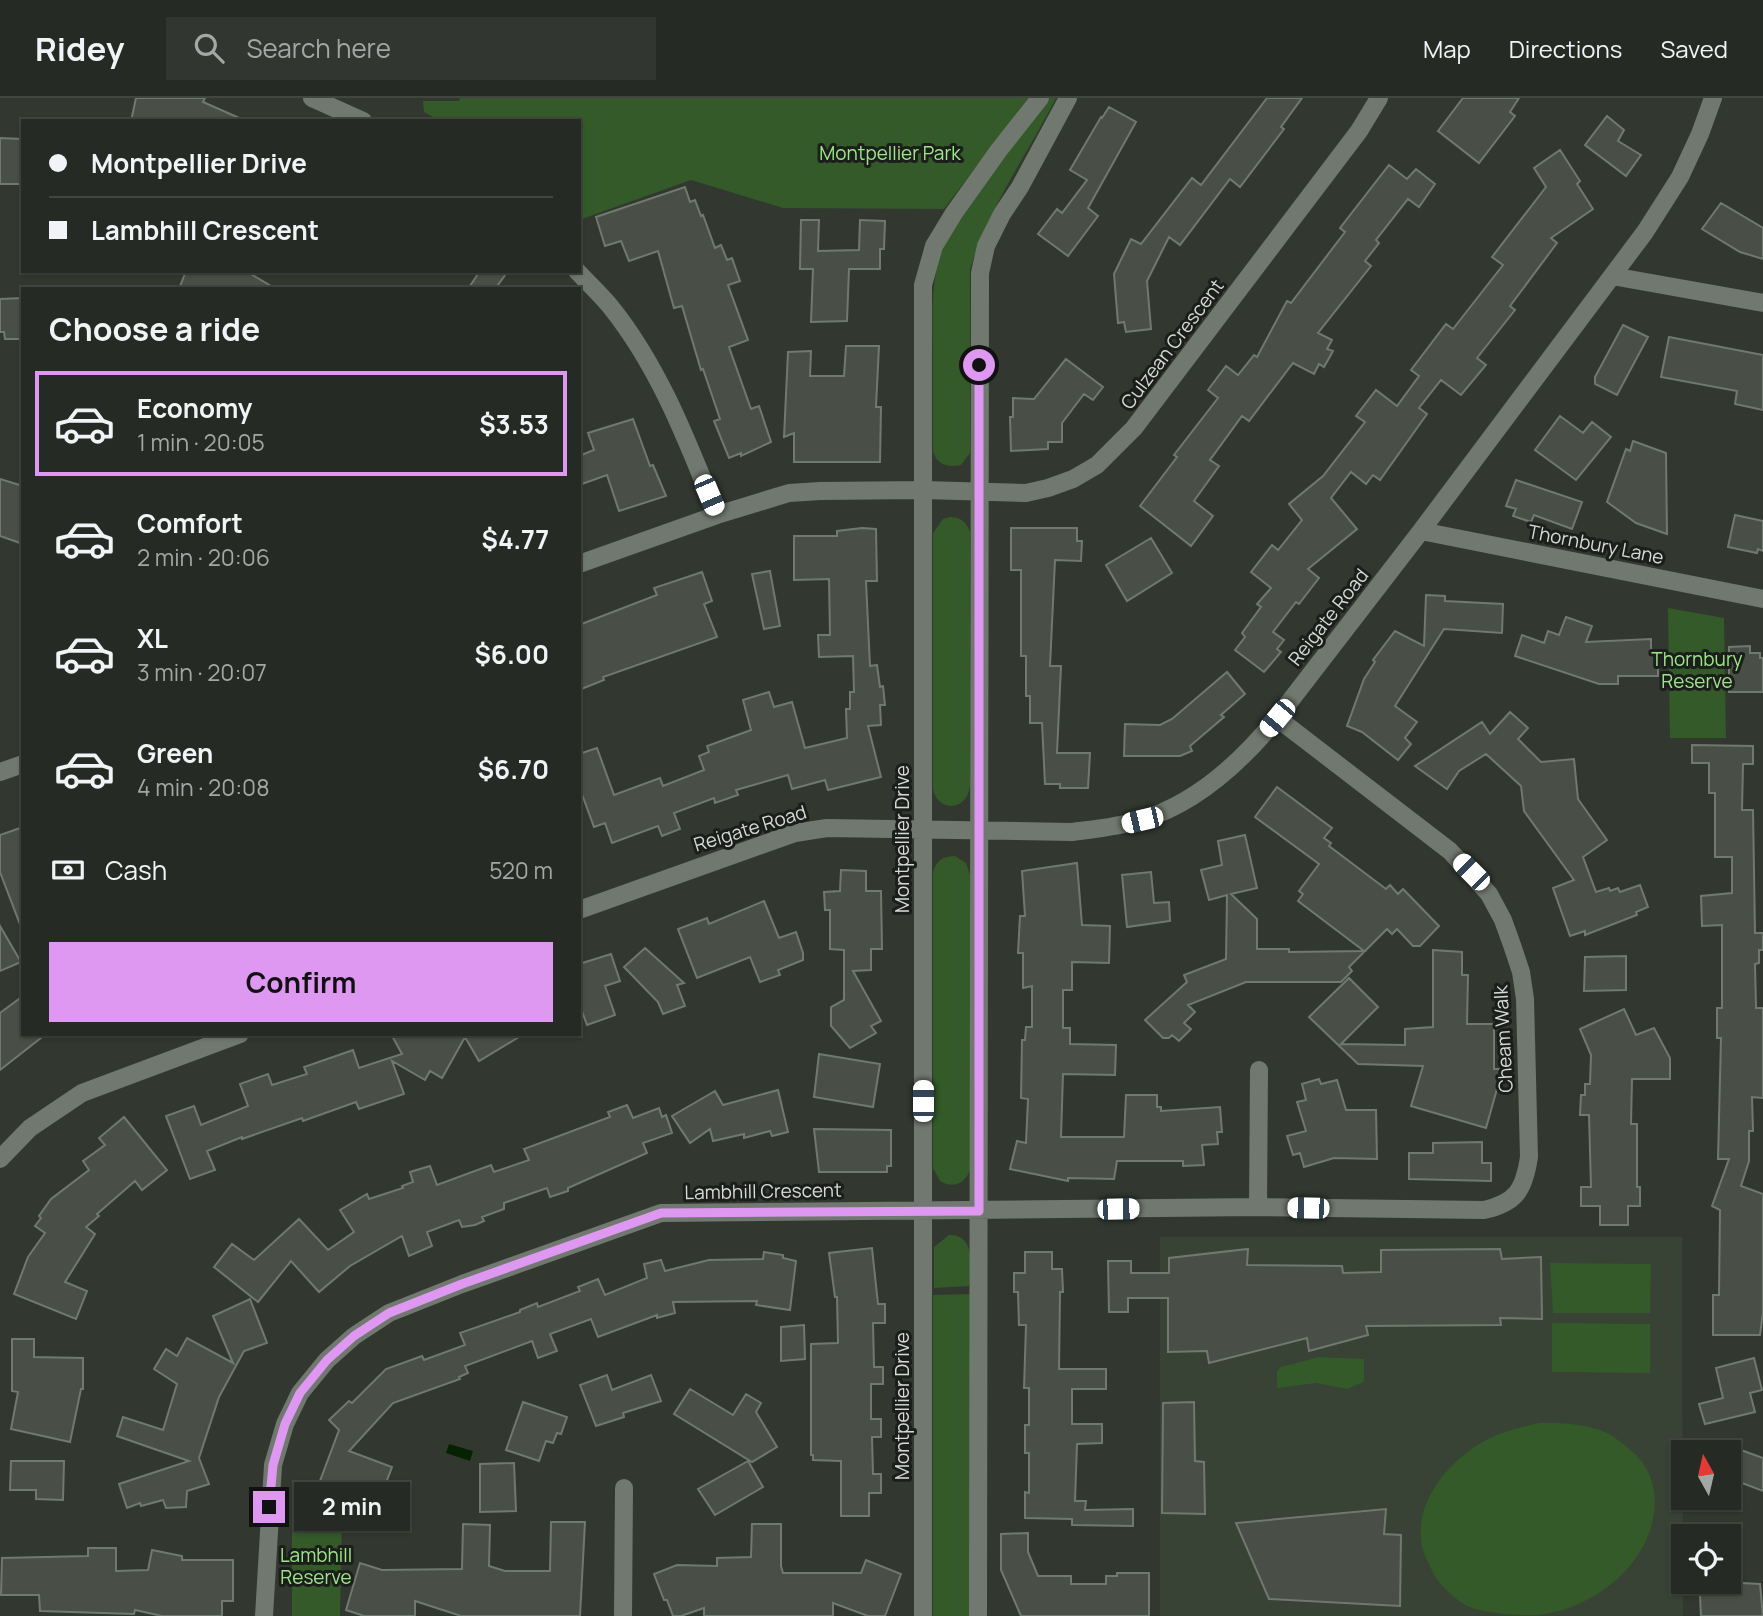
<!DOCTYPE html>
<html lang="en">
<head>
<meta charset="utf-8">
<style>
  :root { --surface:#262a24; --page:#323631; --text:#f1f3f6; --muted:#a4a7a6; --line:#424641; --accent:#df98f1 }
  body { margin:0; font-family:Manrope,sans-serif; background:var(--page); color:var(--text); height:100vh; display:flex; flex-direction:column; font-size:26px; white-space:nowrap }
  * { box-sizing:border-box; margin:0 }
  p { font-size:23px; color:var(--muted) }
  .icon { flex:none; width:38px; height:38px; fill:none; stroke:currentColor; stroke-width:2; stroke-linecap:round; stroke-linejoin:round }
  .map { position:relative; flex:1; overflow:hidden }
  .drawer { position:absolute; left:21px; top:189px; width:560px; height:749px; display:flex; flex-direction:column; background:var(--surface); border-radius:0px; box-shadow:0 2px 5px #0004,0 0 0 2px var(--line) }
  .drawer>* { flex:none }
  .hud { position:absolute; left:21px; top:21px; width:560px; height:154px; border-radius:0px; box-shadow:0 2px 5px #0004,0 0 0 2px var(--line); display:grid; align-content:center; height:154px; padding:0 28px; background:var(--surface) }
  .needle { width:46px; rotate:352deg }
  .tools { position:absolute; left:1671px; top:1342px; display:grid; gap:14px }
  .tools a { display:grid; place-items:center; width:70px; height:70px; border-radius:0px; background:var(--surface); box-shadow:0 2px 5px #0004,0 0 0 2px var(--line); font-size:35px }
  .end { position:absolute; width:32px; height:32px; margin:-16px; border:9px solid #df98f1; background:#111; box-shadow:0 0 0 4px #111 }
  .from { border-radius:50% }
  .bubble { position:absolute; height:49px; border-radius:0px; background:var(--surface); box-shadow:0 2px 5px #0004,0 0 0 2px var(--line); font-size:23px; font-weight:700; line-height:49px; text-align:center }
  .car { position:absolute; width:21px; height:42px; margin:-21px -10px; border-radius:9px; box-shadow:0 0 5px 2px #0007; background:linear-gradient(#fff 24%,#345 0 40%,#fff 0 76%,#345 0 86%,#fff 0) }
  .hud b { display:flex; align-items:center; gap:24px; height:66px; font-size:26px }
  .hud b+b { border-top:2px solid var(--line) }
  .hud i { width:18px; height:18px; background:var(--text) }
  ul { padding:0; list-style:none }
  li { display:flex; align-items:center; gap:21px; height:105px; margin:0 14px 10px; padding:0 14px; border:4px solid transparent; border-radius:0px }
  li div { flex:1 }
  li b { display:block; font-size:26px }
  li em { font-style:normal; font-weight:700 }
  li.selected { border-color:var(--accent) }
  li>.icon { width:63px; height:63px; stroke-width:1.5 }
  h2 { padding:0 28px; font-size:32px; line-height:84px }
  .pay { display:flex; align-items:center; gap:18px; height:77px; padding:0 28px; font-size:26px }
  .pay p { margin-inline-start:auto }
  .button { display:flex; gap:14px; margin-top:auto; padding:14px 28px }
  .button a { flex:1; height:80px; border-radius:0px; background:var(--accent); color:#111; font-size:28px; font-weight:700; line-height:80px; text-align:center }
  header { display:flex; align-items:center; gap:42px; box-sizing:border-box; height:98px; padding:0 35px; background:var(--surface); border-bottom:2px solid var(--line) }
  header strong { font-size:33px }
  nav { display:flex; gap:38px; margin-inline-start:auto; font-size:24px }
  .search { width:490px; height:63px; background:var(--page); display:flex; align-items:center; gap:18px; box-sizing:border-box; padding:0 24px; border-radius:0px; color:var(--muted); font-size:26px }
  .map>svg:first-child { display:block }
  .built { fill:#384235 }
  .green { fill:#335a28 }
  .water { fill:#072201 }
  .building { fill:#494f47; stroke:#71786f; stroke-width:2 }
  .lines { fill:none; stroke-linecap:round; stroke-linejoin:round }
  .minor { stroke:#71786f; stroke-width:18 }
  .route { stroke:#df98f1; stroke-width:9 }
  .labels { text-anchor:middle; stroke-width:6; stroke-linejoin:round; paint-order:stroke }
  .park-label { font-size:19px; fill:#9de789; stroke:#1b1e1b }
  .street-label { font-size:19px; fill:#d6dad5; stroke:#1b1e1b }
</style>
</head>
<body>
<header>
<strong>Ridey</strong>
<div class="search"><svg class="icon" aria-label="search" viewBox="0 0 24 24"><circle cx="10" cy="10" r="6"/><path d="M15 15l6 6"/></svg>Search here</div>
<nav><a>Map</a><a>Directions</a><a>Saved</a></nav>
</header>
<div class="map">
<svg width="1763" height="1518" viewBox="0 0 1763 1518">
  <rect width="100%" height="100%" fill="#323830"/>
  <path class="built" d="M1160,1139H1682L1683,1518H1160Z"/>
  <path class="green" d="M460,0H1028L944,111L783,110L691,82L579,122V23L438,22L424,14L423,3H459Z
    M1049,0H1056C1027,57 988,110 970,172V355L961,367C948,370 938,367 933,354C933,322 933,289 933,257C933,207 928,167 957,123Z
    M951,419C962,420 966,424 970,434V688C967,714 937,714 933,691V435L943,421Z
    M1668,510L1724,520L1726,640H1670Z
    M955,758L966,765L970,777V1072C965,1086 953,1091 940,1083L933,1070V774C937,762 942,759 955,758Z
    M949,1137C976,1137 971,1168 969,1188L934,1190V1149Z
    M1550,1165L1651,1166L1650,1215H1553Z
    M970,1196V1518H933V1197Z
    M1552,1225L1650,1226V1275L1552,1274Z
    M1319,1259L1364,1261V1284L1347,1291L1316,1285L1277,1290V1273L1281,1269Z
    M1539,1325C1558,1325 1578,1325 1597,1331C1611,1335 1625,1347 1636,1357C1652,1373 1657,1394 1654,1416C1646,1470 1591,1512 1537,1517C1518,1518 1498,1516 1479,1512C1462,1509 1443,1491 1434,1477C1429,1466 1422,1454 1421,1442C1416,1399 1453,1359 1488,1341C1504,1333 1521,1329 1539,1325Z
    M342,1418L340,1518H292V1419Z"/>
  <path class="water" d="M449,1346L473,1353L470,1363L446,1355Z"/>
  <path class="building" d="M136,0H205L203,4L246,23H131Z
    M1267,0H1302L1281,29L1284,31L1240,89L1230,81L1180,147L1169,139L1147,183L1151,231L1126,234L1124,224L1118,225L1114,176L1131,141L1141,146L1192,80L1201,87Z
    M1463,0H1519L1510,14L1515,18L1479,65L1438,33Z
    M1109,9L1136,24L1088,110L1098,118L1068,158L1038,136L1057,111L1062,115L1087,82L1070,72L1101,19L1102,20Z
    M1607,18L1624,32L1618,43L1641,57L1626,78L1585,47Z
    M0,40L22,41L23,86H0Z
    M1560,52L1580,83L1577,86L1593,111L1551,140L1557,145L1510,208L1515,212L1477,260L1486,267L1461,297L1441,282L1419,310L1427,316L1380,382L1373,377L1366,386L1351,374L1331,400L1357,431L1308,471L1319,480L1299,506L1296,504L1273,534L1284,542L1277,551L1281,554L1264,574L1235,552L1245,539L1242,535L1261,509L1257,506L1271,490L1251,474L1272,447L1278,452L1302,422L1289,406L1323,378L1365,324L1356,318L1376,292L1397,308L1419,278L1411,272L1446,226L1453,231L1503,167L1492,159L1546,89L1534,70Z
    M1389,67L1407,81L1416,71L1435,86L1419,109L1408,101L1376,142L1379,145L1365,163L1371,168L1318,235L1332,242L1327,251L1333,253L1324,269L1319,266L1314,276L1293,265L1249,323L1242,318L1210,362L1219,368L1194,403L1213,418L1191,448L1140,408L1177,359L1174,357L1218,300L1208,292L1226,268L1238,277L1254,257L1257,259L1287,203L1291,205L1345,134L1340,130Z
    M685,89L690,104L695,102L701,118L703,117L715,150L721,147L727,162L732,160L740,183L728,187L748,242L729,249L751,311L759,308L771,344L741,358V355L729,360L714,323L720,321L703,271L701,272L682,208L674,210L658,153L629,163L621,143L605,148L596,119Z
    M1721,105L1763,130V161L1740,154L1702,131Z
    M801,122H819L818,153L859,152L860,122L885,123L884,151H880V171H849L847,223L811,224L813,171H800Z
    M186,173H246L276,191H179Z
    M480,173H508L495,191H468Z
    M23,200V241H5L4,234H0V201Z
    M1623,227L1648,239L1617,297L1595,286V279Z
    M1669,239L1763,257V312L1735,306L1737,293L1661,279Z
    M846,248H879L876,309H881L880,364H794V335L784,339L788,254L811,253L810,278H844Z
    M1066,261L1103,289L1093,302L1084,296L1062,325V344H1048V351L1011,353L1010,319H1013V300L1034,301Z
    M1560,318L1583,335L1592,324L1611,339L1576,382L1535,352Z
    M633,321L650,368L653,367L666,398L619,413L607,377L579,387V358L594,352L588,335Z
    M1633,343L1666,355L1667,436L1636,425L1607,404L1626,351L1630,353Z
    M0,381L23,388V446L0,438Z
    M1516,382L1582,404L1572,431L1534,417L1531,424L1513,418L1516,411L1506,408Z
    M1735,417L1763,423V453L1758,451L1757,455L1728,449Z
    M862,430L876,431L877,483H866L870,568L877,567L880,589L883,588L885,607H880L881,627L868,628L881,679L828,692L825,682L792,691L788,677L736,692L738,697L715,705L714,700L674,715L680,731L662,738L658,728L612,745L605,725L594,729L579,688V656L597,650L614,697L660,680L663,688L704,672L699,658L709,654L707,648L751,632L743,602L769,594L774,609L792,604L805,650L847,640L846,611H850V594H854L853,558L819,559L818,537H830L829,481L794,482V438H837V433Z
    M1011,430H1077V443H1082L1081,463L1055,462L1050,568H1061L1057,655H1090L1088,690H1060V686H1045L1042,625H1030V598H1026V558H1021V472H1011Z
    M1151,440L1172,475L1127,503L1106,467Z
    M770,473L780,528L764,531L752,476Z
    M702,474L712,503L704,506L717,539L603,579L604,582L579,592V527L657,497L654,490Z
    M1426,497L1445,498V503L1503,506L1502,535L1444,531L1395,608L1417,624L1405,640L1411,646L1398,662L1362,634L1347,628L1364,581L1375,564L1373,562L1395,533L1424,548Z
    M1566,519L1592,528L1586,544L1651,541V555H1658V578H1618V586H1599L1515,558L1522,537L1544,545L1548,533L1559,537Z
    M1750,548V555H1760V560H1763V594H1729V549Z
    M1227,574L1245,596L1221,617L1224,619L1190,648L1192,653L1180,658H1124L1125,626L1160,627L1172,621Z
    M1510,614L1528,630L1518,641L1541,664L1574,661L1578,701L1607,742L1583,759L1596,794L1609,790L1610,793L1618,790L1620,794L1640,787L1648,809L1636,814L1637,817L1585,837V833L1570,838L1553,790L1574,782L1524,713L1521,688L1486,656L1459,673L1447,691L1415,668L1482,624L1490,636Z
    M1692,647L1753,648V666H1743L1742,712H1753L1755,835H1763V852H1759V865L1755,866L1756,910H1763V1000L1752,999L1753,1033H1749V1063L1741,1088L1763,1096V1214L1760,1237H1713V1197H1719L1720,1112L1712,1108L1729,1061H1718L1721,940H1717V910H1722V827L1702,828L1701,798L1732,795V759H1715V695H1709V665H1692Z
    M1277,689L1332,730L1324,740L1331,745L1329,748L1386,791L1390,787L1398,796L1403,791L1439,828L1420,848H1413L1397,831L1392,836L1387,831L1349,869L1352,873L1341,884H1246L1188,907L1195,914L1184,925L1191,931L1179,943L1172,937L1169,940H1163L1145,922L1187,884L1184,877L1226,861L1227,797L1209,802L1201,772L1222,767L1218,743L1245,737L1257,790L1231,796L1257,821V851H1289V854L1364,853L1298,803L1303,796L1299,793L1319,766L1255,719Z
    M23,729V829H21L0,774V737Z
    M1077,765L1082,827L1110,828L1109,865L1072,864V892H1063V930H1070V946L1116,947L1115,977L1063,976L1061,1039H1124L1126,997H1157V1009H1161V1013L1220,1009L1222,1034H1217L1218,1046L1202,1047L1204,1067L1183,1068V1063H1117L1114,1081L1068,1080V1083L1010,1071L1017,1043L1026,1045L1028,1001L1021,1000L1022,942H1025L1026,929H1032V888L1023,890V855H1018L1020,818H1025L1022,773Z
    M841,772L866,773V793H881L882,851H871V872L853,873L881,923L871,928L876,935L850,950L831,928V909L844,902V852L830,851V812H825L824,794L840,793Z
    M1151,774L1154,805L1169,804L1170,823L1127,829L1122,777Z
    M764,803L779,840L796,834L803,855V862L778,872L780,877L760,884L750,859L697,880L678,831L707,820L709,826Z
    M0,828L21,864L0,873Z
    M645,850L684,885L677,887L685,908L663,916L658,904L624,869Z
    M1433,852L1462,854V877H1468L1467,926H1494V971H1501V991H1497L1486,1030L1411,1008L1423,968L1358,966L1309,919L1349,880L1378,909L1341,946L1405,947V931L1433,929Z
    M611,856L620,883L605,888L615,917L587,927L579,905V866Z
    M1626,858V892L1584,893L1585,859Z
    M23,898V936H46L0,972V915Z
    M1624,911L1636,937L1654,930L1670,960V981H1632L1631,1026H1637V1089H1640V1108H1628V1127H1600V1108H1581V1089H1591L1589,1017H1580L1581,997H1585V986H1590L1591,957L1580,931Z
    M391,936H524L479,963L465,939L442,980L430,973L425,982L392,963L404,996L359,1011L356,1004L303,1023L302,1020L242,1041V1039L207,1053L215,1072L190,1081L166,1018L194,1008L201,1027L248,1008L240,986L268,976L272,987L307,976L304,969L353,952L359,970L402,956Z
    M819,956L880,966L873,1009L814,999Z
    M1319,981L1321,986L1337,982L1346,1012H1376L1377,1061L1334,1060L1304,1069L1300,1055L1293,1057L1287,1038L1306,1033L1297,1004L1306,1002L1302,986Z
    M778,992L788,1034L772,1038L770,1033L744,1040V1036L713,1043L710,1031L690,1045L672,1018L715,993L723,1007Z
    M627,1007L633,1020L659,1010L662,1019L666,1017L672,1035L643,1045L647,1055L568,1090V1093L550,1099L547,1090L504,1105V1111L482,1119L484,1123L475,1127L462,1129L459,1122L427,1134L432,1148L409,1158L402,1138L350,1168L319,1194L291,1163L258,1204L214,1169L232,1146L254,1162L299,1121L328,1152L354,1134L340,1112L367,1096L369,1101L403,1090L402,1088L413,1084L410,1074L430,1068L437,1087L491,1067L494,1074L529,1062L524,1051L610,1019L608,1014Z
    M124,1019L167,1072L142,1092L135,1083L97,1116L99,1118L86,1129L95,1136L65,1184L87,1193L76,1221L14,1196L28,1159L45,1135L35,1128L41,1120L39,1118L51,1101L89,1072L83,1063L105,1047L99,1040Z
    M814,1031L891,1032V1068H887V1074H819Z
    M1482,1044V1065H1491V1083L1409,1081V1055H1433V1045Z
    M872,1150L878,1206H885V1225H873L874,1269H883V1286H871V1321H881V1339H872L873,1376H881V1395H869V1418H841V1363L813,1362V1357H811V1246L838,1245L837,1199H835L829,1155Z
    M1248,1151L1247,1167L1342,1168L1343,1175L1381,1174V1152L1500,1151L1502,1161L1541,1159L1542,1221L1500,1220L1501,1227L1366,1228L1368,1237L1309,1253L1307,1240L1209,1265L1207,1253L1168,1254V1200H1128V1214H1109L1108,1163H1131V1175H1169V1160Z
    M764,1154L783,1157V1160L796,1163L790,1212L756,1207L757,1203L673,1204L675,1215L657,1220V1217L598,1239L591,1221L550,1236L557,1253L538,1260L532,1243L465,1268L468,1275L459,1279L460,1281L393,1305L349,1353L392,1369L381,1398L345,1385L340,1399L317,1391L339,1332L329,1322L349,1303L352,1305L386,1271L422,1258L424,1262L465,1247L460,1235L520,1214V1212L537,1205L538,1209L580,1193L578,1189L598,1181L605,1197L647,1180L644,1166L661,1162L665,1173L709,1162L763,1161Z
    M1025,1154H1052V1171H1062L1063,1194H1060L1059,1271H1106V1291H1072V1326H1102V1345L1077,1346L1075,1403H1086L1085,1412L1133,1411V1428L1072,1427V1421L1025,1420V1394L1029,1395V1355H1025V1327H1029V1290H1024L1026,1227H1019L1018,1194H1014V1175H1025Z
    M250,1201L267,1245L244,1253L219,1299L199,1360L209,1386L187,1393L186,1409L166,1410L163,1402L141,1408L140,1405L127,1410L119,1386L189,1363L117,1338L123,1319L163,1332L177,1286L154,1271L166,1251L177,1258L187,1240L233,1265L213,1218Z
    M804,1227L805,1261L781,1263V1229Z
    M12,1241H34V1259L83,1260V1291H81L70,1344L11,1331L18,1294L12,1293Z
    M1754,1260L1762,1292L1750,1295L1755,1314L1705,1326L1699,1306L1723,1300L1716,1270Z
    M607,1277L612,1292L651,1277L661,1303L623,1315L624,1319L596,1328L580,1287Z
    M690,1291L733,1317L746,1296L761,1305L756,1314L777,1349L752,1364L674,1316Z
    M523,1304L567,1319L561,1336L557,1335L553,1345L546,1343L539,1363L506,1352Z
    M1194,1304L1195,1363L1204,1364L1205,1416L1162,1415L1163,1305Z
    M1741,1352L1763,1360V1393L1729,1380L1733,1362L1737,1363Z
    M11,1363H64L63,1402L36,1401V1392H10Z
    M748,1363L763,1389L715,1417L698,1391Z
    M514,1365L516,1413L480,1414V1366Z
    M1386,1411L1384,1436L1401,1437L1400,1508L1269,1501L1236,1425Z
    M551,1424H585L580,1518H461L415,1503V1518H364L346,1512L360,1465L382,1472L462,1471L463,1426L490,1427L489,1468L505,1473H550Z
    M752,1426H781V1468L783,1475H861L866,1462L901,1476L885,1518H868L833,1505V1518H704V1510L681,1518H673L667,1502H664L654,1476L677,1467L717,1468V1460L751,1459Z
    M1028,1435V1454L1038,1478H1071V1486H1106V1478H1117V1475H1149V1518H1021L1001,1472V1436Z
    M88,1450H116V1473L148,1472L152,1452L182,1458V1462H233V1503H222V1518H162L135,1512L134,1516L40,1513L39,1497H1L2,1460L88,1458Z
    M1722,1484L1760,1486L1763,1518H1701L1700,1497L1722,1496Z"/>
  <g class="lines">
    <path class="minor" d="M312,0L363,23
      M577,173C588,185 600,196 610,208C660,270 688,345 717,417
      M1612,178L1763,205
      M1421,433L1763,501
      M579,466L717,417L789,395L820,393L924,392L1026,395L1048,390L1073,381L1097,367L1134,330L1359,33L1379,0
      M0,674L23,666
      M579,812L795,735L827,730L1072,734C1095,731 1118,729 1141,722C1195,706 1242,663 1277,620L1421,433L1645,134L1680,79L1700,36L1713,0
      M0,1061L30,1030L82,995L240,936
      M1258,1109L1259,972
      M264,1518L273,1367L285,1326L300,1295L327,1262L354,1238L389,1215L462,1186L661,1115L1258,1109L1484,1112C1516,1105 1524,1092 1529,1059L1525,901L1521,874L1512,847L1503,822L1489,796L1450,753L1277,620
      M623,1518L624,1390
      M923,1518V187L934,148L954,115L999,52L1040,0
      M978,1518L980,175L986,148L1002,116L1020,89L1068,0"/>
  </g>
  <g class="lines">
    <path class="route" d="M269,1409L273,1367L285,1326L300,1295L327,1262L354,1238L389,1215L462,1186L661,1115L979,1113V267"/>
  </g>
  <g class="labels">
    <g class="park-label">
      <text x="890" y="62">Montpellier Park</text>
      <text x="1697" y="568">Thornbury<tspan x="1697" dy="22">Reserve</tspan></text>
      <text x="316" y="1464">Lambhill<tspan x="316" dy="22">Reserve</tspan></text>
    </g>
    <g class="street-label">
      <text transform="translate(1172 246) rotate(-53)" y="7">Culzean Crescent</text>
      <text transform="translate(1596 446) rotate(11)" y="7">Thornbury Lane</text>
      <text transform="translate(1328 519) rotate(-52)" y="7">Reigate Road</text>
      <text transform="translate(750 730) rotate(-17)" y="7">Reigate Road</text>
      <text transform="translate(902 741) rotate(-90)" y="7">Montpellier Drive</text>
      <text transform="translate(1503 941) rotate(-93)" y="7">Cheam Walk</text>
      <text transform="translate(763 1093) rotate(-1)" y="7">Lambhill Crescent</text>
      <text transform="translate(902 1308) rotate(-90)" y="7">Montpellier Drive</text>
    </g>
  </g>
</svg>
<div class="tools">
<a><svg class="needle" viewBox="-14 -14 28 28"><path d="M0-13l5 13h-10z" fill="#e53935"/><path d="M0 13l5-13h-10z" fill="#a4a7a6"/></svg></a>
<a><svg class="icon" aria-label="locate" viewBox="0 0 24 24"><circle cx="12" cy="12" r="6"/><path d="M12 2v4M12 18v4M2 12h4M18 12h4"/></svg></a>
</div>
<i class="end from" style="left:979px;top:267px"></i>
<i class="end" style="left:269px;top:1409px"></i>
<div class="bubble" style="left:294px;top:1384px;width:116px">2 min</div>
<i class="car" style="left:709px;top:397px;rotate:157deg"></i>
<i class="car" style="left:1277px;top:620px;rotate:220deg"></i>
<i class="car" style="left:1142px;top:722px;rotate:257deg"></i>
<i class="car" style="left:1471px;top:774px;rotate:315deg"></i>
<i class="car" style="left:923px;top:1003px;rotate:0deg"></i>
<i class="car" style="left:1308px;top:1110px;rotate:271deg"></i>
<i class="car" style="left:1118px;top:1111px;rotate:89deg"></i>
<div class="hud">
<b><i class="from"></i>Montpellier Drive</b>
<b><i></i>Lambhill Crescent</b>
</div>
<section class="drawer">
<h2>Choose a ride</h2>
<ul>
<li class="selected"><svg class="icon" aria-label="car" viewBox="0 0 24 24"><path d="M5 17H2v-5l4-1 3-4h7l3 4 3 1v5h-3M9 17h6M6 11h13"/><circle cx="7" cy="17" r="2"/><circle cx="17" cy="17" r="2"/></svg><div><b>Economy</b><p>1 min · 20:05</p></div><em>$3.53</em></li>
<li><svg class="icon" aria-label="car" viewBox="0 0 24 24"><path d="M5 17H2v-5l4-1 3-4h7l3 4 3 1v5h-3M9 17h6M6 11h13"/><circle cx="7" cy="17" r="2"/><circle cx="17" cy="17" r="2"/></svg><div><b>Comfort</b><p>2 min · 20:06</p></div><em>$4.77</em></li>
<li><svg class="icon" aria-label="car" viewBox="0 0 24 24"><path d="M5 17H2v-5l4-1 3-4h7l3 4 3 1v5h-3M9 17h6M6 11h13"/><circle cx="7" cy="17" r="2"/><circle cx="17" cy="17" r="2"/></svg><div><b>XL</b><p>3 min · 20:07</p></div><em>$6.00</em></li>
<li><svg class="icon" aria-label="car" viewBox="0 0 24 24"><path d="M5 17H2v-5l4-1 3-4h7l3 4 3 1v5h-3M9 17h6M6 11h13"/><circle cx="7" cy="17" r="2"/><circle cx="17" cy="17" r="2"/></svg><div><b>Green</b><p>4 min · 20:08</p></div><em>$6.70</em></li>
</ul>
<div class="pay"><svg class="icon" aria-label="cash" viewBox="0 0 24 24"><path d="M3 7h18v10H3z"/><circle cx="12" cy="12" r="2"/></svg>Cash<p>520 m</p></div>
<div class="button"><a>Confirm</a></div>
</section>
</div>
</body>
</html>
